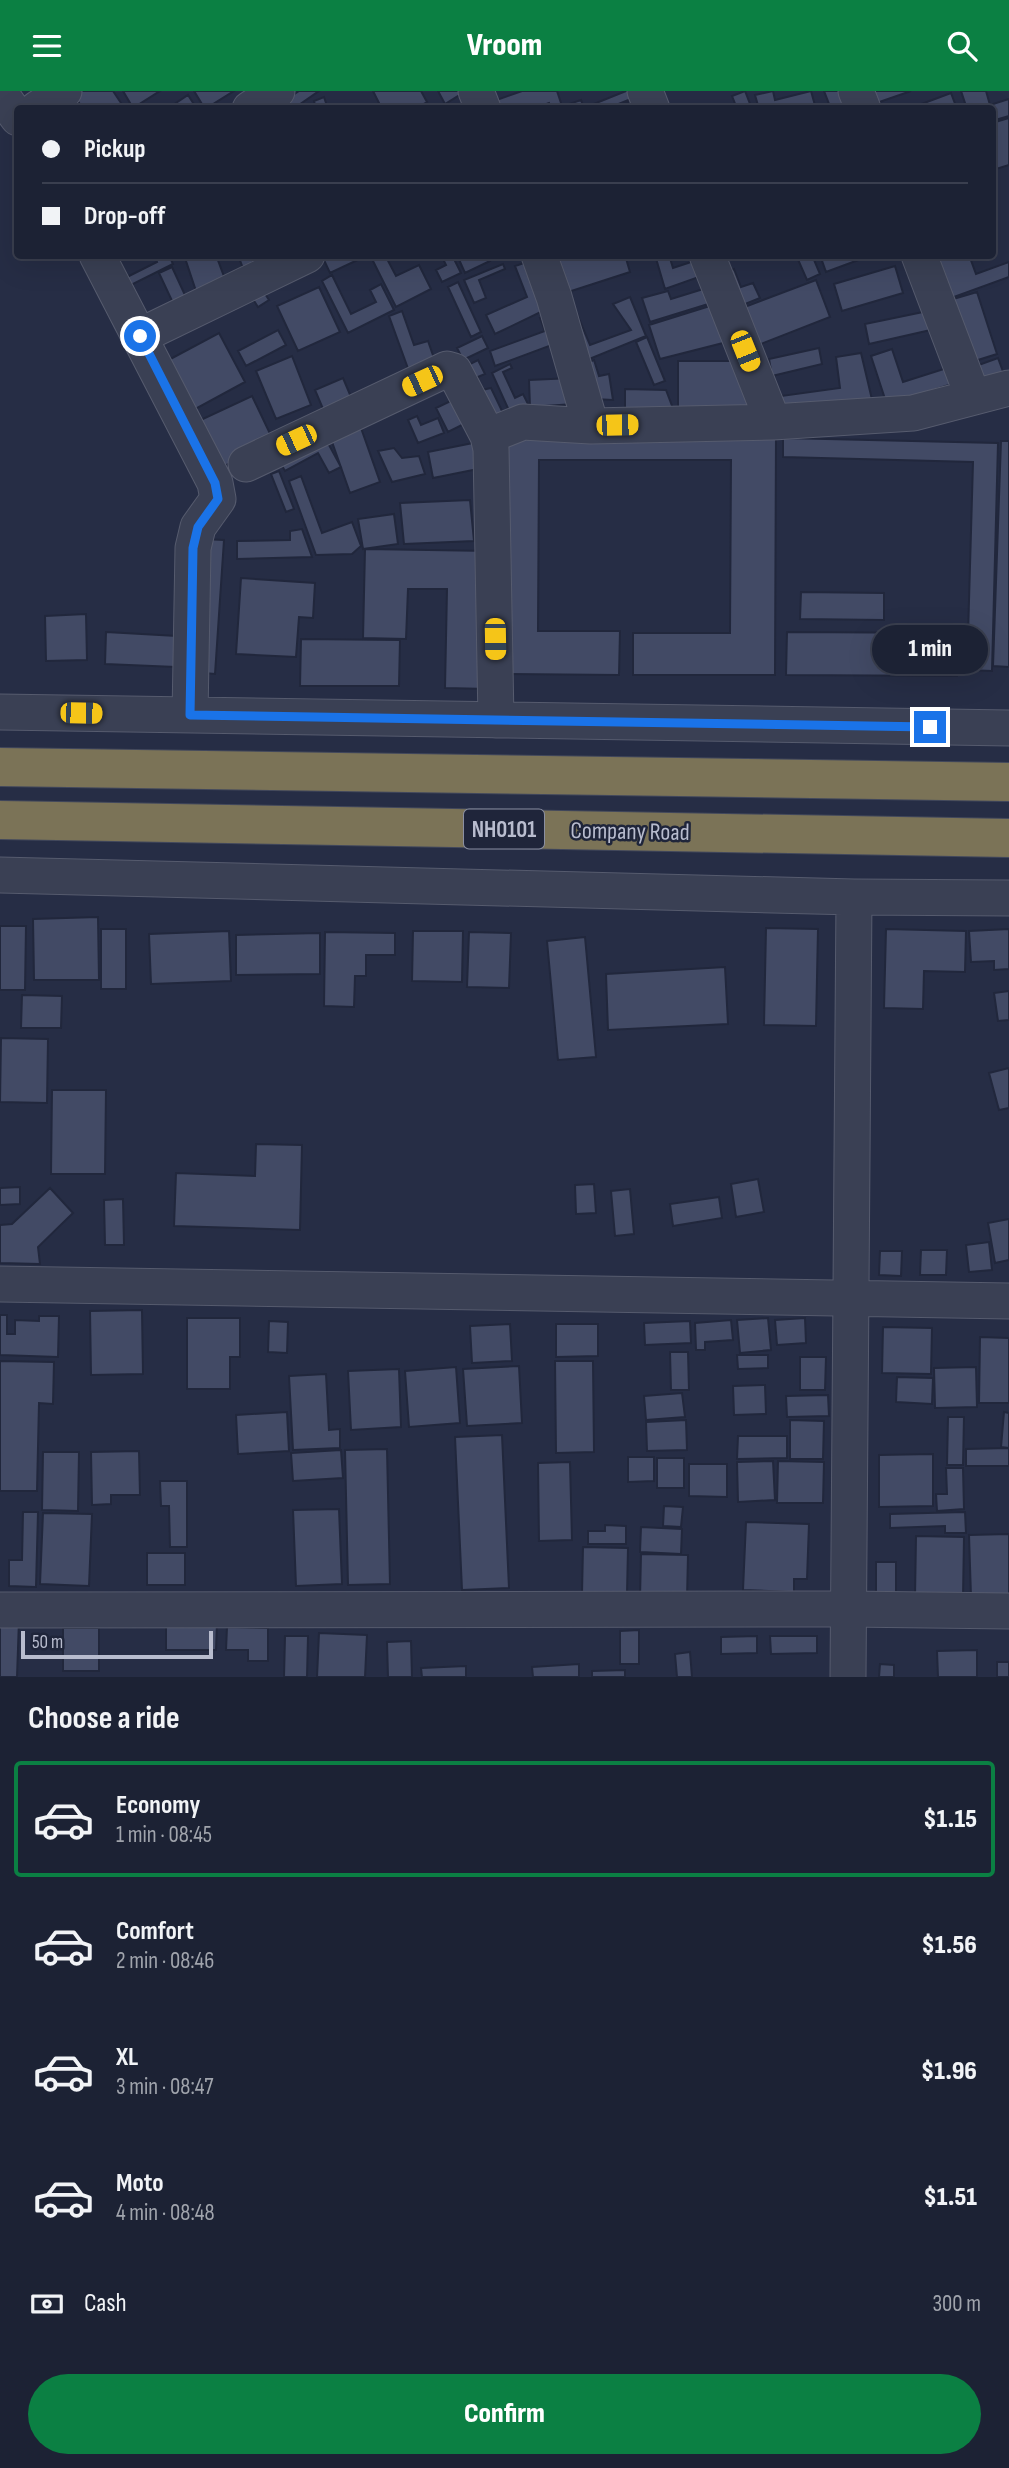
<!DOCTYPE html>
<html lang="en">
<head>
<meta charset="utf-8">
<style>
  :root { --surface:#1c2234; --page:#252a3c; --text:#f1f3f6; --muted:#a0a4ac; --line:#3a3f4f; --accent:#0b8043 }
  body { margin:0; font-family:"Sofia Sans Condensed",sans-serif; background:var(--page); color:var(--text); height:100vh; display:flex; flex-direction:column; font-size:26px; white-space:nowrap }
  * { box-sizing:border-box; margin:0 }
  p { font-size:23px; color:var(--muted) }
  .icon { flex:none; width:38px; height:38px; fill:none; stroke:currentColor; stroke-width:2; stroke-linecap:round; stroke-linejoin:round }
  .map { position:relative; height:1586px; overflow:hidden }
  .panel { display:flex; flex-direction:column; background:var(--surface); flex:1 }
  .panel>* { flex:none }
  .hud { position:absolute; left:14px; top:14px; width:982px; height:154px; border-radius:7px; box-shadow:0 7px 28px #0002,0 0 0 2px var(--line); display:grid; align-content:center; height:154px; padding:0 28px; background:var(--surface) }
  .scale { position:absolute; left:21px; bottom:18px; width:192px; box-sizing:border-box; padding-left:7px; border:4px solid #b8bcce; border-top:0; font-size:19px; line-height:24px; white-space:nowrap; color:#b8bcce; -webkit-text-stroke:5px #1f253a; paint-order:stroke }
  .end { position:absolute; width:32px; height:32px; margin:-16px; border:9px solid #1a73e8; background:#fff; box-shadow:0 0 0 4px #fff }
  .from { border-radius:50% }
  .bubble { position:absolute; height:49px; border-radius:24px; background:var(--surface); box-shadow:0 7px 28px #0002,0 0 0 2px var(--line); font-size:23px; font-weight:800; line-height:49px; text-align:center }
  .car { position:absolute; width:21px; height:42px; margin:-21px -10px; border-radius:9px; box-shadow:0 0 5px 2px #0007; background:linear-gradient(#f5c518 24%,#345 0 40%,#f5c518 0 76%,#345 0 86%,#f5c518 0) }
  .hud b { display:flex; align-items:center; gap:24px; height:66px; font-size:26px }
  .hud b+b { border-top:2px solid var(--line) }
  .hud i { width:18px; height:18px; background:var(--text) }
  ul { padding:0; list-style:none }
  li { display:flex; align-items:center; gap:21px; height:116px; margin:0 14px 10px; padding:0 14px; border:4px solid transparent; border-radius:7px }
  li div { flex:1 }
  li b { display:block; font-size:26px }
  li em { font-style:normal; font-weight:800 }
  li.active { border-color:var(--accent) }
  li>.icon { width:63px; height:63px; stroke-width:1.5 }
  h2 { padding:0 28px; font-size:32px; line-height:84px }
  .pay { display:flex; align-items:center; gap:18px; height:77px; padding:0 28px; font-size:26px }
  .pay p { margin-inline-start:auto }
  .primary-button { display:flex; gap:14px; margin-top:auto; padding:14px 28px }
  .primary-button a { flex:1; height:80px; border-radius:42px; background:var(--accent); color:#fff; font-size:28px; font-weight:800; line-height:80px; text-align:center }
  header { display:flex; justify-content:space-between; align-items:center; height:91px; padding:0 28px; background:var(--accent); color:#fff; font-size:32px; font-weight:800 }
  .map>svg:first-child { display:block }
  .building { fill:#424a65; stroke:#21273c; stroke-width:2 }
  .lines { fill:none; stroke-linecap:round; stroke-linejoin:round }
  .minor-casing { stroke:#565b6e; stroke-width:37 }
  .highway-casing { stroke:#42485c; stroke-width:40 }
  .minor { stroke:#3a4054; stroke-width:35 }
  .highway { stroke:#7b7357; stroke-width:38 }
  .route { stroke:#1a73e8; stroke-width:9 }
  .labels { text-anchor:middle; stroke-width:5; stroke-linejoin:round; paint-order:stroke }
  .shield { fill:#1f253a; stroke:#8a8fa2; stroke-width:2 }
  .shield-label { font-size:23px; font-weight:bold; fill:#b8bcce }
  .street-label { font-size:24px; fill:#b8bcce; stroke:#1f253a }
</style>
</head>
<body>
<header><svg class="icon" aria-label="menu" viewBox="0 0 24 24"><path d="M4 6h16M4 12h16M4 18h16"/></svg>Vroom<svg class="icon" aria-label="search" viewBox="0 0 24 24"><circle cx="10" cy="10" r="6"/><path d="M15 15l6 6"/></svg></header>
<div class="map">
<svg width="1009" height="1586" viewBox="0 0 1009 1586">
  <rect width="100%" height="100%" fill="#262d45"/>
  <path class="building" d="M80,0H113L125,18H83L74,4Z
    M123,0H160L133,17Z
    M194,0H234L205,18Z
    M299,0H319L293,18H272Z
    M373,0H421L427,11L415,18H382Z
    M438,0H466L445,13Z
    M522,0H557L563,18H551L549,12L532,18H490L488,12Z
    M626,0H640L641,4L606,18H571L569,13L581,9L584,17Z
    M745,0L752,18H731L736,15L732,5Z
    M773,0L775,9L811,0L816,18H759L755,4Z
    M824,0H848L855,18H831Z
    M859,0H911L865,16Z
    M961,0H986L990,14L1009,8V25L992,30V18H967Z
    M951,2L957,18H908Z
    M188,4L197,18H167Z
    M324,6L328,18H316L314,10Z
    M639,7L643,18H611Z
    M1009,27V74L993,79L992,32Z
    M154,164H169L173,173L123,198L119,190L157,171Z
    M184,164H216L229,199L199,209Z
    M238,164H250L258,184L247,188Z
    M329,164H363L364,166L330,182L323,167Z
    M370,164H385L396,185L419,174L431,198L396,216Z
    M441,164H452L461,182L442,191L436,179L446,174Z
    M457,164H487L490,170L465,182Z
    M546,164H625L630,181L559,204Z
    M655,164H669L673,177L694,170L699,186L665,198Z
    M796,164H812L820,183L807,189Z
    M820,164H872L826,181Z
    M948,164H969L976,183L1009,171V186L943,210L929,171Z
    M530,170L547,218L495,243L486,224L527,206L515,175Z
    M503,173L505,178L479,189L486,207L474,212L464,189Z
    M895,175L903,202L842,220L834,193Z
    M172,176L191,217L144,239L138,226L148,221L150,225L174,214L159,182Z
    M734,178L741,196L753,192L760,207L733,218L720,184Z
    M332,184L351,223L376,211L370,199L381,193L394,219L348,242L322,190Z
    M816,189L830,226L748,258L734,220Z
    M458,191L481,241L471,246L448,196Z
    M260,195L269,209L258,216L249,202Z
    M713,195L718,210L650,231L642,207L668,200L671,208Z
    M319,196L340,241L298,260L277,215Z
    M977,201L997,263L962,274L943,211Z
    M630,206L646,245L582,271L564,228L577,223L590,254L631,239L613,213Z
    M713,214L727,251L660,268L649,234Z
    M402,220L414,254L428,250L436,273L410,283L389,225Z
    M928,220L935,238L869,253L865,233Z
    M550,224L560,251L495,275L490,260L545,240L540,227Z
    M278,239L286,254L246,275L238,260Z
    M219,242L245,291L188,322L161,273Z
    M482,245L488,257L463,269L457,257Z
    M647,246L665,290L654,294L636,251Z
    M819,257L822,273L772,285L769,268Z
    M892,258L903,291L950,276L955,292L887,314L871,265Z
    M861,262L874,317L783,328L781,305L840,297L836,266Z
    M292,265L311,314L276,328L256,280Z
    M998,267L1005,286L979,295L973,276Z
    M478,269L485,283L466,291L460,278Z
    M594,269L599,285L609,283L613,309L594,308L581,274Z
    M678,270H749L754,321H678Z
    M510,273L512,277L503,281L515,307L523,303L529,315L511,324L492,282Z
    M343,287L354,313L326,325L315,299Z
    M573,287L574,313L530,316L529,289Z
    M491,297L503,322L486,330L473,301Z
    M625,298L666,299L677,328L595,317H625Z
    M252,305L274,351L214,380L192,333Z
    M461,305L472,329L448,341L436,317Z
    M417,325L421,334L438,327L444,342L418,352L408,329Z
    M361,337L380,391L350,402L331,348Z
    M323,343L341,376L329,382L318,362L285,380L278,368Z
    M502,343L776,344L775,584H633V542H730L731,369H539L538,540H620L619,584L500,583Z
    M783,347L998,352L992,580L967,579L973,371L783,366Z
    M483,350L488,376L433,387L428,361Z
    M1001,350H1009V576L993,575Z
    M394,357L402,367L419,365L425,383L392,391L378,360Z
    M279,380L294,418L286,421L271,383Z
    M301,385L322,442L352,431L361,455L352,463L316,464L289,390Z
    M470,409L474,450L404,453L400,412Z
    M394,423L398,453L363,458L358,428Z
    M302,438L312,466L237,468V450L290,449V440Z
    M202,448L224,449L215,583L193,581Z
    M365,458L491,460L488,598L445,597L447,498H408L406,548L363,547Z
    M241,487L315,492L313,527L299,526L296,566L236,563Z
    M801,501L884,502V529L800,528Z
    M86,523L87,569L46,570L45,525Z
    M106,541L177,545L176,576L105,573Z
    M787,541L958,542L957,585L786,584Z
    M301,548L400,549L399,595H300Z
    M98,826L99,889H34L33,828Z
    M0,835H26L25,899H0Z
    M766,837L818,838L816,935L764,934Z
    M101,838H126V898H101Z
    M886,838L966,840L965,881L924,880L923,918L884,917Z
    M1009,838V878L994,879V870L971,871L969,840Z
    M229,840L231,890L151,893L149,843Z
    M413,840H463L462,891L412,890Z
    M325,841L395,842V864H366V885H355L354,916L324,915Z
    M469,841L511,842L509,897L467,896Z
    M320,842V883L236,884V844Z
    M585,846L596,966L558,969L547,850Z
    M725,876L728,933L608,939L606,883Z
    M1009,900V929L998,930L994,902Z
    M22,904L62,905L61,937H21Z
    M1,947L48,948L47,1012L0,1011Z
    M1009,977V1017L999,1019L989,982Z
    M52,999H106L105,1083H51Z
    M256,1053L302,1054L300,1139L174,1135L176,1082L255,1085Z
    M758,1088L764,1121L736,1126L731,1093Z
    M594,1093L596,1122L576,1123L575,1094Z
    M20,1096V1113L0,1114V1097Z
    M50,1097L73,1122L38,1156L40,1173L0,1172V1134L12,1133Z
    M630,1098L634,1143L615,1145L611,1100Z
    M719,1106L722,1127L673,1135L670,1113Z
    M123,1108L124,1154H105L104,1109Z
    M1009,1128V1169L995,1172L988,1132Z
    M989,1151L992,1179L969,1181L966,1154Z
    M921,1159H947L946,1184H920Z
    M880,1160H902L901,1185L879,1184Z
    M142,1219L143,1283L91,1284L90,1220Z
    M0,1224H7V1243H15V1229L39,1230V1225H59L58,1266L0,1264Z
    M187,1227H240V1266H230V1298H187Z
    M768,1227L771,1259L740,1262L737,1229Z
    M805,1227L806,1252L777,1254L775,1229Z
    M731,1229L733,1249L705,1251V1259H696L695,1232Z
    M269,1230L288,1231L287,1262L268,1261Z
    M690,1230L691,1252L645,1254L644,1232Z
    M510,1233L512,1270L472,1272L470,1235Z
    M556,1233H598V1265L556,1266Z
    M883,1236L932,1237L931,1283L882,1282Z
    M980,1246L1009,1247V1312H979Z
    M670,1261H688L689,1299H671Z
    M737,1264H768V1277L738,1278Z
    M800,1266H826L825,1299H800Z
    M0,1270L54,1271L53,1313L39,1312L37,1400H0Z
    M555,1270H593L594,1361L556,1362Z
    M519,1275L522,1332L467,1335L463,1278Z
    M456,1276L460,1332L409,1336L405,1280Z
    M976,1276L977,1316L935,1317L934,1277Z
    M399,1278L401,1336L351,1339L348,1280Z
    M326,1283L329,1339L340,1338V1357L293,1359L289,1285Z
    M897,1286L933,1287L932,1313L896,1311Z
    M765,1294L766,1323L734,1324L733,1295Z
    M682,1302L685,1326L646,1329L644,1305Z
    M828,1304L829,1325L787,1326L786,1305Z
    M287,1321L289,1360L238,1363L236,1324Z
    M1004,1321L1009,1322V1357L1001,1356Z
    M948,1326H964L963,1374H947Z
    M686,1329L687,1359L647,1360L646,1331Z
    M790,1329L824,1330L823,1368H790Z
    M502,1344L509,1497L462,1499L455,1346Z
    M738,1345H787V1367L737,1368Z
    M1009,1357V1375H966V1358Z
    M387,1358L390,1493L348,1494L345,1359Z
    M341,1359L343,1387L293,1390L291,1362Z
    M139,1360L140,1404H111V1413L92,1414L91,1361Z
    M43,1361H79L78,1420L42,1419Z
    M933,1363V1415L879,1416V1364Z
    M628,1366H654V1390L628,1391Z
    M657,1367H684V1397H657Z
    M773,1370L775,1409L738,1411L737,1371Z
    M778,1370L824,1371L823,1412H777Z
    M570,1371L572,1449L539,1450L538,1372Z
    M689,1373H727V1406L689,1405Z
    M946,1377H963L964,1418L937,1420L936,1403H947Z
    M160,1390H187V1456H170L169,1415H161Z
    M664,1415L683,1416L681,1436L663,1435Z
    M339,1418L342,1493L296,1495L293,1419Z
    M23,1421H38L36,1496L9,1495V1469H22Z
    M965,1421L966,1442H945V1435L890,1437V1423Z
    M43,1422L92,1423L89,1495L40,1493Z
    M746,1431L809,1433L807,1488H794V1501L743,1499Z
    M605,1434L626,1435V1453H588V1440H605Z
    M641,1436L682,1438L681,1463L640,1461Z
    M1009,1443V1505L971,1506L969,1444Z
    M916,1445L964,1446L963,1507L915,1506Z
    M583,1456L628,1457L627,1503L582,1502Z
    M147,1462H185V1494H147Z
    M641,1463L688,1464L687,1508L640,1507Z
    M876,1471H896V1504L876,1505Z
    M0,1529H19L17,1586H0Z
    M166,1532H217L216,1559H166Z
    M227,1536L268,1537V1570H248V1559H226Z
    M63,1537H99V1580H63Z
    M639,1539V1573H620V1540Z
    M319,1542L367,1544L365,1586H317Z
    M285,1545H308L307,1586H284Z
    M757,1545V1562L721,1563V1546Z
    M770,1545H817V1562L771,1563Z
    M411,1550L412,1586H388L387,1551Z
    M977,1559V1586H938L937,1560Z
    M690,1561L692,1586H677L675,1563Z
    M997,1571H1009V1586H997Z
    M579,1573V1586H533L532,1576Z
    M880,1573L894,1574V1586H879Z
    M466,1575V1586H422L421,1577Z
    M625,1579V1586H592V1580Z"/>
  <g class="lines">
    <defs>
      <path id="minor" d="M476,0L483,18
        M645,0L652,18
        M856,0L863,18
        M0,2L18,27
        M37,18L64,0
        M250,18L277,0
        M97,164L215,392L218,408L198,436L193,457L190,624
        M539,164L554,206L591,335L773,331
        M707,164L773,331L913,322L1009,297
        M919,164L973,306
        M140,245L307,164
        M488,345L523,331L591,335
        M246,373L447,278L454,280L488,345L491,358L496,629
        M0,621L1009,637
        M0,784L854,806L1009,807
        M0,1193L1009,1210
        M0,1519L847,1518L1009,1520
        M848,1586L854,806"/>
      <path id="highway" d="M0,676L1009,691
        M0,729L1009,747"/>
    </defs>
    <use href="#minor" class="minor-casing"/>
    <use href="#highway" class="highway-casing"/>
    <use href="#minor" class="minor"/>
    <use href="#highway" class="highway"/>
  </g>
  <g class="lines">
    <path class="route" d="M140,245L215,392L218,408L198,436L193,457L190,624L930,636"/>
  </g>
  <g class="labels">
    <rect class="shield" x="464" y="718.5" width="80" height="39" rx="5"/>
    <g class="shield-label">
      <text x="504" y="746">NH0101</text>
    </g>
    <g class="street-label">
      <text transform="translate(630 740) rotate(1)" y="8">Company Road</text>
    </g>
  </g>
</svg>
<div class="scale">50 m</div>
<i class="end from" style="left:140px;top:245px"></i>
<i class="end" style="left:930px;top:636px"></i>
<div class="bubble" style="left:872px;top:534px;width:116px">1 min</div>
<i class="car" style="left:745px;top:260px;rotate:158deg"></i>
<i class="car" style="left:422px;top:290px;rotate:245deg"></i>
<i class="car" style="left:617px;top:334px;rotate:89deg"></i>
<i class="car" style="left:296px;top:349px;rotate:245deg"></i>
<i class="car" style="left:495px;top:548px;rotate:179deg"></i>
<i class="car" style="left:81px;top:622px;rotate:91deg"></i>
<div class="hud">
<b><i class="from"></i>Pickup</b>
<b><i></i>Drop-off</b>
</div>
</div>
<section class="panel">
<h2>Choose a ride</h2>
<ul>
<li class="active"><svg class="icon" aria-label="car" viewBox="0 0 24 24"><path d="M5 17H2v-5l4-1 3-4h7l3 4 3 1v5h-3M9 17h6M6 11h13"/><circle cx="7" cy="17" r="2"/><circle cx="17" cy="17" r="2"/></svg><div><b>Economy</b><p>1 min · 08:45</p></div><em>$1.15</em></li>
<li><svg class="icon" aria-label="car" viewBox="0 0 24 24"><path d="M5 17H2v-5l4-1 3-4h7l3 4 3 1v5h-3M9 17h6M6 11h13"/><circle cx="7" cy="17" r="2"/><circle cx="17" cy="17" r="2"/></svg><div><b>Comfort</b><p>2 min · 08:46</p></div><em>$1.56</em></li>
<li><svg class="icon" aria-label="car" viewBox="0 0 24 24"><path d="M5 17H2v-5l4-1 3-4h7l3 4 3 1v5h-3M9 17h6M6 11h13"/><circle cx="7" cy="17" r="2"/><circle cx="17" cy="17" r="2"/></svg><div><b>XL</b><p>3 min · 08:47</p></div><em>$1.96</em></li>
<li><svg class="icon" aria-label="car" viewBox="0 0 24 24"><path d="M5 17H2v-5l4-1 3-4h7l3 4 3 1v5h-3M9 17h6M6 11h13"/><circle cx="7" cy="17" r="2"/><circle cx="17" cy="17" r="2"/></svg><div><b>Moto</b><p>4 min · 08:48</p></div><em>$1.51</em></li>
</ul>
<div class="pay"><svg class="icon" aria-label="cash" viewBox="0 0 24 24"><path d="M3 7h18v10H3z"/><circle cx="12" cy="12" r="2"/></svg>Cash<p>300 m</p></div>
<div class="primary-button"><a>Confirm</a></div>
</section>
</body>
</html>
